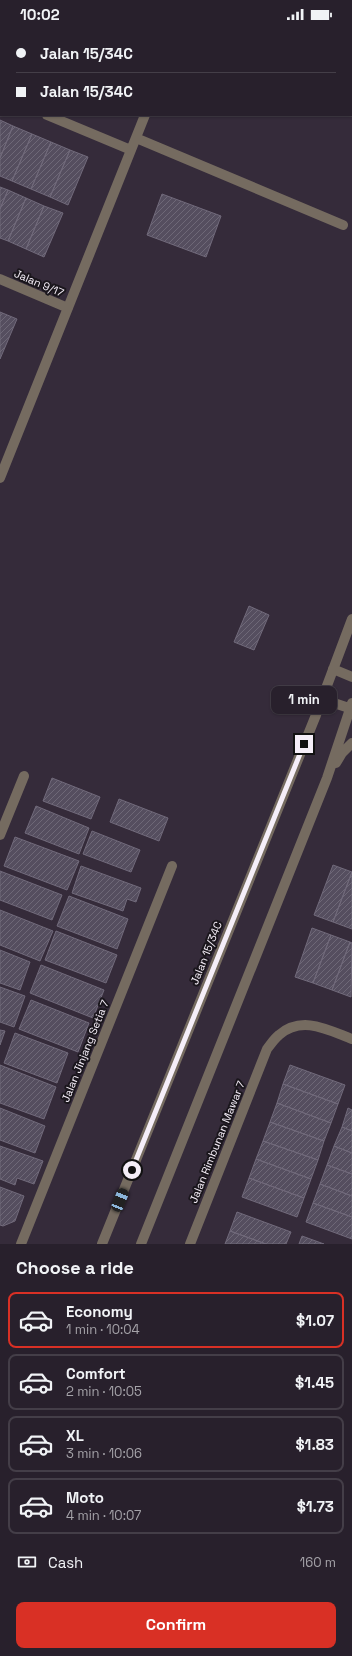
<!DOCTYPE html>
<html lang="en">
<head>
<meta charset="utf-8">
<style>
  :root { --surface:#28202c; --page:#342d38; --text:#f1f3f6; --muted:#a5a3a9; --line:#443e48; --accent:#d93025 }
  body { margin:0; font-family:"Space Grotesk",sans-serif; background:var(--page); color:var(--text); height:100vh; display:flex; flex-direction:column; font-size:15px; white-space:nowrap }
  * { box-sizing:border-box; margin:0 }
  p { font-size:13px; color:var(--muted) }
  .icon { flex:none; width:22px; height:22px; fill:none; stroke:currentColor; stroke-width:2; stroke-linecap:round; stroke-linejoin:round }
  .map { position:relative; height:1216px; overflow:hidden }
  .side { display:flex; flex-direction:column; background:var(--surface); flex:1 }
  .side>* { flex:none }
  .top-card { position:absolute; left:0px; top:0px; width:352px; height:88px; box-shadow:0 1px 3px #0004,0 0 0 1px var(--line); display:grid; align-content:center; height:88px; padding:0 16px; background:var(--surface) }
  .end { position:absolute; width:18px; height:18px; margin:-9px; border:5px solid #f5eef8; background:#111; box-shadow:0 0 0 2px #111 }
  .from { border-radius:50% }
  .bubble { position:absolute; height:28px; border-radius:8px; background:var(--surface); box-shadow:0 1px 3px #0004,0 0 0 1px var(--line); font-size:13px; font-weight:700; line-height:28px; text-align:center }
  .car { position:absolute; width:12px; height:24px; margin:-12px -6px; border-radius:5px; box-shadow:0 0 3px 1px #0007; background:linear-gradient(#222 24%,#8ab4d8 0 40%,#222 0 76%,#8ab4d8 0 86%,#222 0) }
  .top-card b { display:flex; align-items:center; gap:14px; height:38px; font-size:15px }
  .top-card b+b { border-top:1px solid var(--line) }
  .top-card i { width:10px; height:10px; background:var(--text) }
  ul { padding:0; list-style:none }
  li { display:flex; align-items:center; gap:12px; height:56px; margin:0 8px 6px; padding:0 8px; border:2px solid var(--line); border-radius:8px }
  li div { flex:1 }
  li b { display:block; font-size:15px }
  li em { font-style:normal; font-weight:700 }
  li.on { border-color:var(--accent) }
  li>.icon { width:36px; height:36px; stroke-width:1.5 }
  h2 { padding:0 16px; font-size:18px; line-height:48px }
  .pay { display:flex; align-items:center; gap:10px; height:44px; padding:0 16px; font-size:15px }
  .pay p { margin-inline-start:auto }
  .primary-button { display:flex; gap:8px; margin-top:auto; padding:8px 16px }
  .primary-button a { flex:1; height:46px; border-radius:8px; background:var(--accent); color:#fff; font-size:16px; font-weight:700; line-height:46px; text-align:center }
  .status { display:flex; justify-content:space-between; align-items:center; height:28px; padding:0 20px; background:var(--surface); direction:ltr }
  .status svg { height:11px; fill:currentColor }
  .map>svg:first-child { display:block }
  .building { fill:url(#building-hatch); stroke:#716a7b }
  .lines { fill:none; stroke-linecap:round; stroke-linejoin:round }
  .minor { stroke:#756b60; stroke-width:10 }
  .route { stroke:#f5eef8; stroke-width:5 }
  .labels { text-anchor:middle; stroke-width:4; stroke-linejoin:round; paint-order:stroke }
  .street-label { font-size:11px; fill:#f5eef8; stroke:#1a161c }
</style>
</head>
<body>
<div class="status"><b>10:02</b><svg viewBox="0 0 49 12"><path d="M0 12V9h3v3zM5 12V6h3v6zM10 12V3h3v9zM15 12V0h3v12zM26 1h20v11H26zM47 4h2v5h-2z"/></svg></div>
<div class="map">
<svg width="352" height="1216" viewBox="0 0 352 1216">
  <defs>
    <pattern id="building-hatch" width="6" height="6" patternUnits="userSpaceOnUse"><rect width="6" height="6" fill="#554e5f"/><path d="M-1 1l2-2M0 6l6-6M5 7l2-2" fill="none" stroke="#6e6877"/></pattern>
  </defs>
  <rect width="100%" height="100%" fill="#352b3a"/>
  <path class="building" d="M0,0H14L1,1V27Z
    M0,92L13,98L0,130Z
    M13,98L32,106L12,153L0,148V130Z
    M32,106L51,114L31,161L12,153Z
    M51,114L70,122L50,169L31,161Z
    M70,122L88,129L68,177L50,169Z
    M0,159L8,162L0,181Z
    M8,162L26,170L8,213L0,210V181Z
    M162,166L221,188L206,229L147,207Z
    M26,170L44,178L26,221L8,213Z
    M44,178L63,185L44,229L26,221Z
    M0,284L17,291L0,331Z
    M249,578L269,587L254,622L234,614Z
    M52,750L100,769L91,791L43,773Z
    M119,771L168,790L159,813L110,794Z
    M36,778L89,800L79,826L25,805Z
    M92,803L140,822L131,844L83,826Z
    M15,809L79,833L67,862L4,838Z
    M333,837L352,844L333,894L314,887Z
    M81,838L141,860L136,874L127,871L123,883L72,865Z
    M0,843L62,867L52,892L0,872Z
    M352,844V901L333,894Z
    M69,868L128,891L117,921L57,898Z
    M0,882L53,903L40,933L0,917Z
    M312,900L331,907L313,955L295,949Z
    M56,903L117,927L106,955L45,932Z
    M331,907L350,914L332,962L313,955Z
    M350,914L352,915L351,969L332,962Z
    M0,922L30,934L20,962L0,955Z
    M41,937L104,962L93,990L30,965Z
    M0,959L25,968L14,999L0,994Z
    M31,972L89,995L78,1024L19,1001Z
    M0,1002L5,1003L0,1017Z
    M15,1005L68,1025L57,1055L4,1035Z
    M0,1037L56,1059L44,1091L0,1075Z
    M290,1037L345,1057L338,1076L283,1056Z
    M283,1056L338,1076L331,1095L277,1075Z
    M277,1075L331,1095L324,1113L270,1094Z
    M0,1080L45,1098L35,1125L0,1112Z
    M348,1080L352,1082V1103L342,1099Z
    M270,1094L324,1113L318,1132L263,1113Z
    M342,1099L352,1103V1125L334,1118Z
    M263,1113L318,1132L311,1151L256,1131Z
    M0,1118L43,1133L34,1156L17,1150L15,1157L0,1151Z
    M334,1118L352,1125V1146L327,1137Z
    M256,1131L311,1151L304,1170L249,1150Z
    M327,1137L352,1146V1168L320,1156Z
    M249,1150L304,1170L297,1189L242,1169Z
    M320,1156L352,1168V1189L313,1175Z
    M0,1159L24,1168L15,1193L3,1198L0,1197Z
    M313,1175L352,1189V1211L306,1194Z
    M237,1184L291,1204L286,1216H266L230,1203Z
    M230,1203L266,1216H225Z
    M302,1208L324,1216H299Z"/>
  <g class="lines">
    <path class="minor" d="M298,0L301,1
      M179,1L180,0
      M351,10H352
      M0,68H1
      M47,87L131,122
      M136,110L343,197
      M0,251L68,280
      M0,450L145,87
      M333,641L352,649
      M322,671L352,681
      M336,735L342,725L352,715
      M0,807L24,748
      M21,1216L172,838
      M102,1216L316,687L352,591
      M141,1216L327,750L352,675
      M190,1216L267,1021C271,1016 274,1011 279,1007C302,987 328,1002 352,1011"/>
  </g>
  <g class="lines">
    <path class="route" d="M132,1142L304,716"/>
  </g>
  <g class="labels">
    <g class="street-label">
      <text transform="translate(39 255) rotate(23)" y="4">Jalan 9/17</text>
      <text transform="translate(206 925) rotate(-68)" y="4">Jalan 15/34C</text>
      <text transform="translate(85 1023) rotate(-68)" y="4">Jalan Jinjang Setia 7</text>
      <text transform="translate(217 1114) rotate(-68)" y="4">Jalan Rimbunan Mawar 7</text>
    </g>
  </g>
</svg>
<i class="end from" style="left:132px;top:1142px"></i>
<i class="end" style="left:304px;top:716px"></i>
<div class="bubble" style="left:271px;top:658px;width:66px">1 min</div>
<i class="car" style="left:120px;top:1172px;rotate:22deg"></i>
<div class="top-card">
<b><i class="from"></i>Jalan 15/34C</b>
<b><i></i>Jalan 15/34C</b>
</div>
</div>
<section class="side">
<h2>Choose a ride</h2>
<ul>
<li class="on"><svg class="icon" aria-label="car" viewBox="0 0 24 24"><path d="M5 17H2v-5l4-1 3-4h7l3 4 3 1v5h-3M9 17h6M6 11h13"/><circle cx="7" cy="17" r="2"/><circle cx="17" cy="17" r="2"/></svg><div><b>Economy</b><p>1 min · 10:04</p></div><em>$1.07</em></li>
<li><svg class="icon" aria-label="car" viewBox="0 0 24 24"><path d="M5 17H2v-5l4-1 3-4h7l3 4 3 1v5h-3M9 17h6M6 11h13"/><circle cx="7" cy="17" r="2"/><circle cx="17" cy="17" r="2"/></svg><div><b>Comfort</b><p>2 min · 10:05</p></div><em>$1.45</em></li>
<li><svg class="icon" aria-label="car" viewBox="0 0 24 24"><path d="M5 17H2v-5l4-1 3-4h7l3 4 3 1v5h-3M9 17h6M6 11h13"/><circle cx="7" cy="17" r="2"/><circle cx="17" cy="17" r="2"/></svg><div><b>XL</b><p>3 min · 10:06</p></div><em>$1.83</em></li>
<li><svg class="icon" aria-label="car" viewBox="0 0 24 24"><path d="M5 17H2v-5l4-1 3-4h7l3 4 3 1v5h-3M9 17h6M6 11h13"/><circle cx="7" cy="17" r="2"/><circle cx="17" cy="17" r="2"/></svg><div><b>Moto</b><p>4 min · 10:07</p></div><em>$1.73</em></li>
</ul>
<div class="pay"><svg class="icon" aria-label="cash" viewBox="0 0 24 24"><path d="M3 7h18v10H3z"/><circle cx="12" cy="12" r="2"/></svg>Cash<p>160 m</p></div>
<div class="primary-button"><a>Confirm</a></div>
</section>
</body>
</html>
